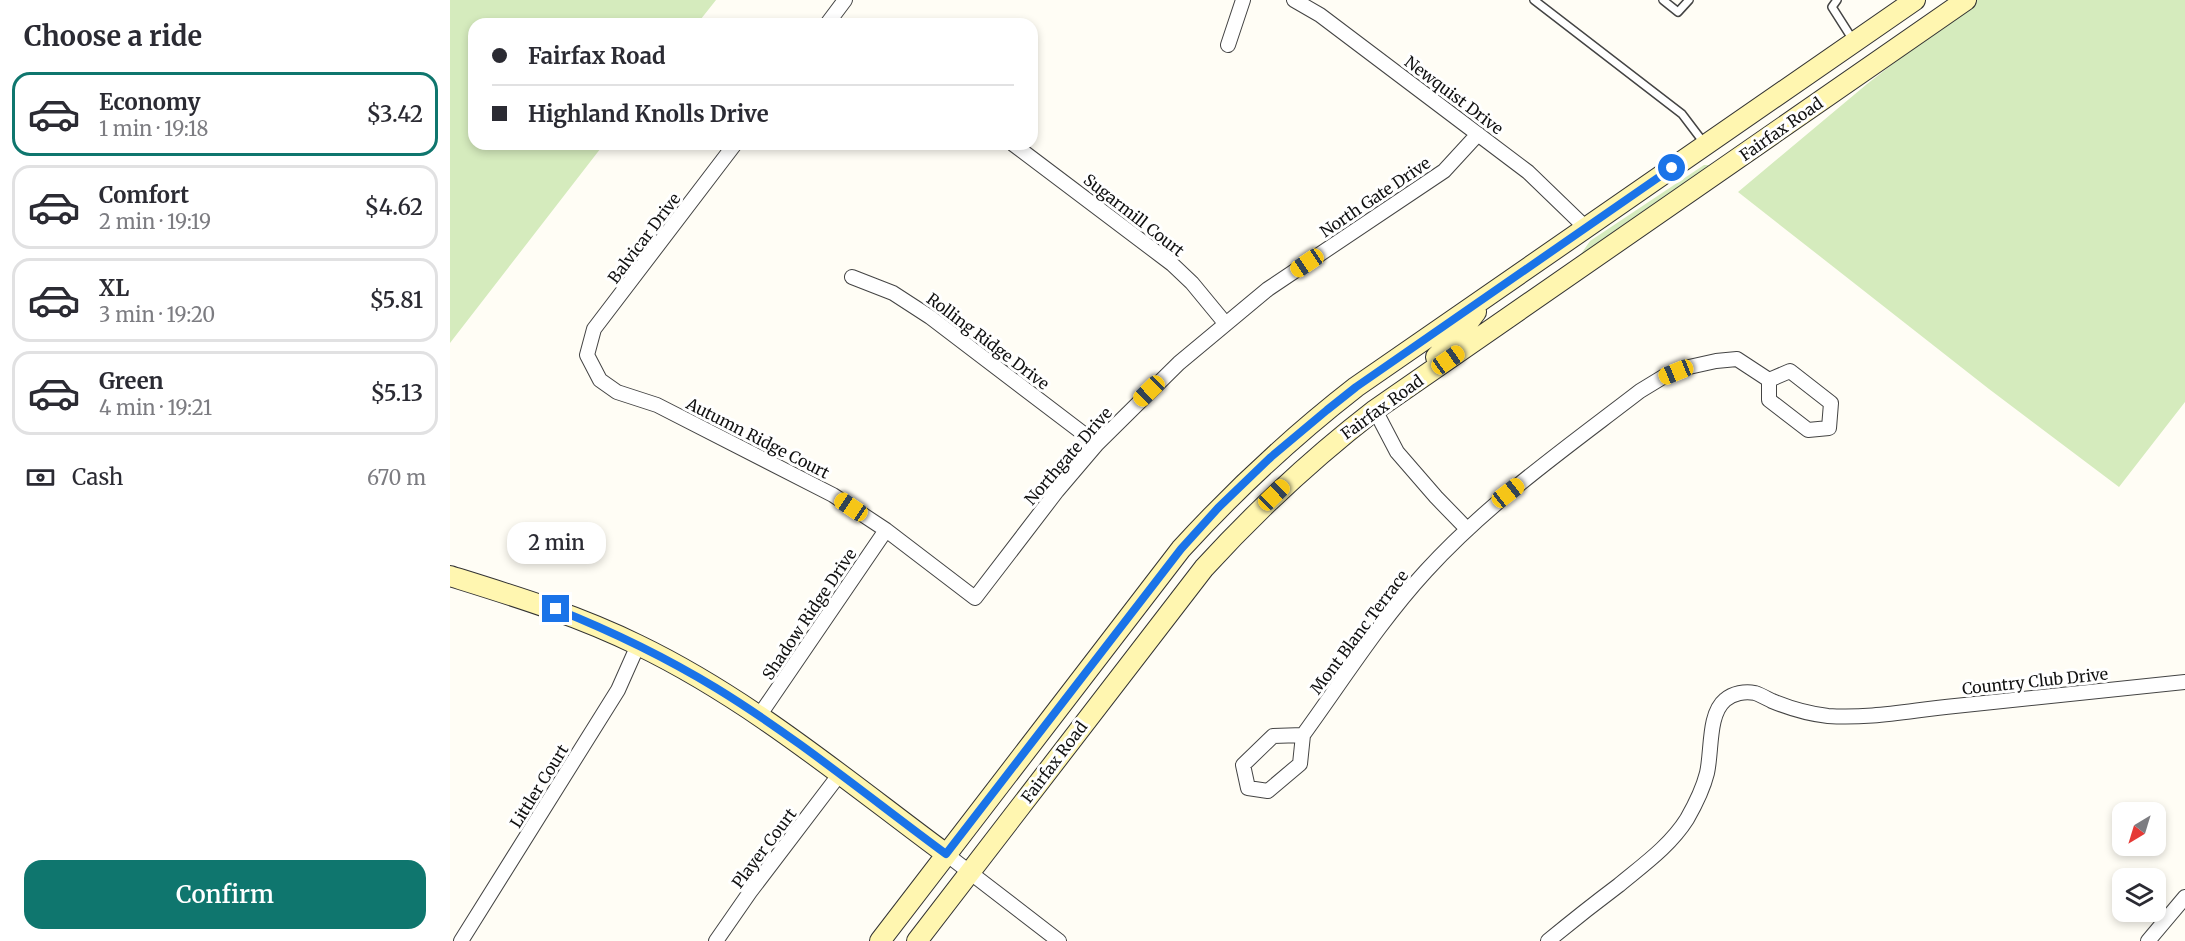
<!DOCTYPE html>
<html lang="en">
<head>
<meta charset="utf-8">
<style>
  :root { --surface:#fff; --page:#f7f7f7; --text:#2b2b33; --muted:#7c7c81; --line:#e1e1e2; --accent:#0f766e }
  body { margin:0; font-family:Merriweather,serif; background:var(--page); color:var(--text); height:100vh; display:flex; flex-direction:column; font-size:22px; white-space:nowrap }
  * { box-sizing:border-box; margin:0 }
  p { font-size:20px; color:var(--muted) }
  .icon { flex:none; width:33px; height:33px; fill:none; stroke:currentColor; stroke-width:2; stroke-linecap:round; stroke-linejoin:round }
  .map { position:relative; flex:1; overflow:hidden }
  .details { display:flex; flex-direction:column; background:var(--surface); width:450px }
  .details>* { flex:none }
  .top-card { position:absolute; left:18px; top:18px; width:570px; height:132px; border-radius:18px; box-shadow:0 3px 9px #0003; display:grid; align-content:center; height:132px; padding:0 24px; background:var(--surface) }
  .needle { width:39px; rotate:218deg }
  .controls { position:absolute; left:1662px; top:802px; display:grid; gap:12px }
  .controls a { display:grid; place-items:center; width:54px; height:54px; border-radius:12px; background:var(--surface); box-shadow:0 3px 9px #0003; font-size:30px }
  .end { position:absolute; width:27px; height:27px; margin:-14px; border:8px solid #1a73e8; background:#fff; box-shadow:0 0 0 3px #fff }
  .from { border-radius:50% }
  .bubble { position:absolute; height:42px; border-radius:18px; background:var(--surface); box-shadow:0 3px 9px #0003; font-size:20px; font-weight:600; line-height:42px; text-align:center }
  .car { position:absolute; width:18px; height:36px; margin:-18px -9px; border-radius:8px; box-shadow:0 0 4px 2px #0007; background:linear-gradient(#f5c518 24%,#345 0 40%,#f5c518 0 76%,#345 0 86%,#f5c518 0) }
  .top-card b { display:flex; align-items:center; gap:21px; height:57px; font-size:22px }
  .top-card b+b { border-top:2px solid var(--line) }
  .top-card i { width:15px; height:15px; background:var(--text) }
  ul { padding:0; list-style:none }
  li { display:flex; align-items:center; gap:18px; height:84px; margin:0 12px 9px; padding:0 12px; border:3px solid var(--line); border-radius:18px }
  li div { flex:1 }
  li b { display:block; font-size:22px }
  li em { font-style:normal; font-weight:600 }
  li.current { border-color:var(--accent) }
  li>.icon { width:54px; height:54px; stroke-width:1.5 }
  h2 { padding:0 24px; font-size:27px; line-height:72px }
  .pay { display:flex; align-items:center; gap:15px; height:66px; padding:0 24px; font-size:22px }
  .pay p { margin-inline-start:auto }
  .action { display:flex; gap:12px; margin-top:auto; padding:12px 24px }
  .action a { flex:1; height:69px; border-radius:18px; background:var(--accent); color:#fff; font-size:24px; font-weight:600; line-height:69px; text-align:center }
  main { display:flex; flex:1; min-height:0 }
  .map>svg:first-child { display:block }
  .green { fill:#d5ebbd }
  .lines { fill:none; stroke-linecap:round; stroke-linejoin:round }
  .lane-casing { stroke:#444; stroke-width:10 }
  .street-casing { stroke:#444; stroke-width:16 }
  .secondary-casing { stroke:#333; stroke-width:22 }
  .lane { stroke:#fff; stroke-width:7 }
  .street { stroke:#fff; stroke-width:14 }
  .secondary { stroke:#fff6b0; stroke-width:20 }
  .route { stroke:#1a73e8; stroke-width:8 }
  .labels { text-anchor:middle; stroke-width:6; stroke-linejoin:round; paint-order:stroke }
  .street-label { font-size:16px; fill:#111; stroke:#fff }
</style>
</head>
<body>
<main>
<section class="details">
<h2>Choose a ride</h2>
<ul>
<li class="current"><svg class="icon" aria-label="car" viewBox="0 0 24 24"><path d="M5 17H2v-5l4-1 3-4h7l3 4 3 1v5h-3M9 17h6M6 11h13"/><circle cx="7" cy="17" r="2"/><circle cx="17" cy="17" r="2"/></svg><div><b>Economy</b><p>1 min · 19:18</p></div><em>$3.42</em></li>
<li><svg class="icon" aria-label="car" viewBox="0 0 24 24"><path d="M5 17H2v-5l4-1 3-4h7l3 4 3 1v5h-3M9 17h6M6 11h13"/><circle cx="7" cy="17" r="2"/><circle cx="17" cy="17" r="2"/></svg><div><b>Comfort</b><p>2 min · 19:19</p></div><em>$4.62</em></li>
<li><svg class="icon" aria-label="car" viewBox="0 0 24 24"><path d="M5 17H2v-5l4-1 3-4h7l3 4 3 1v5h-3M9 17h6M6 11h13"/><circle cx="7" cy="17" r="2"/><circle cx="17" cy="17" r="2"/></svg><div><b>XL</b><p>3 min · 19:20</p></div><em>$5.81</em></li>
<li><svg class="icon" aria-label="car" viewBox="0 0 24 24"><path d="M5 17H2v-5l4-1 3-4h7l3 4 3 1v5h-3M9 17h6M6 11h13"/><circle cx="7" cy="17" r="2"/><circle cx="17" cy="17" r="2"/></svg><div><b>Green</b><p>4 min · 19:21</p></div><em>$5.13</em></li>
</ul>
<div class="pay"><svg class="icon" aria-label="cash" viewBox="0 0 24 24"><path d="M3 7h18v10H3z"/><circle cx="12" cy="12" r="2"/></svg>Cash<p>670 m</p></div>
<div class="action"><a>Confirm</a></div>
</section>
<div class="map">
<svg width="1735" height="941" viewBox="0 0 1735 941">
  <rect width="100%" height="100%" fill="#fffdf5"/>
  <path class="green" d="M0,0H266L247,24H24V144H154L0,343Z
    M1525,0H1735V402L1669,487L1539,389L1288,192L1417,84Z
    M1254,165H1258L1260,168L1124,261L1131,254L1140,241Z"/>
  <g class="lines">
    <defs>
      <path id="lane" d="M1084,0L1232,114L1254,143
        M1213,0L1228,12L1239,0
        M1387,0L1382,7L1403,40"/>
      <path id="street" d="M844,0L870,15L1078,172L1136,228
        M377,24L395,0
        M778,45L793,0
        M285,144L144,329L137,355L150,380L167,392L207,405L383,495L436,530L525,598L607,491L647,444L729,363L818,289L994,171L1028,134
        M563,144L722,264L742,283L775,323
        M402,277L443,293L480,317L647,444
        M1340,371L1381,403L1379,428L1358,430L1319,400V380Z
        M925,410L947,452L986,497L1017,529
        M309,716L436,530
        M853,735L850,764L818,791L798,788L793,765L823,736L853,735C893,680 930,621 976,571C1039,502 1116,448 1190,391L1213,377L1239,367L1266,361L1287,359L1319,380
        M496,854L609,941
        M11,941L168,690L188,645
        M266,941L300,892L389,775
        M1098,941C1121,922 1145,903 1169,885C1193,865 1220,846 1237,819C1245,805 1253,789 1257,773C1262,751 1258,714 1275,700C1283,693 1295,691 1305,693C1311,695 1316,698 1322,701C1339,708 1359,714 1378,716C1421,719 1462,710 1505,706C1581,698 1658,690 1735,682
        M1698,941L1735,897"/>
      <path id="secondary" d="M986,357L1014,328L1026,312
        M0,576C64,596 127,615 188,645C300,699 396,780 496,854
        M430,941L731,549C785,490 843,436 906,387L1465,0
        M467,941L754,568C807,510 863,458 925,410L1516,0"/>
    </defs>
    <use href="#lane" class="lane-casing"/>
    <use href="#street" class="street-casing"/>
    <use href="#secondary" class="secondary-casing"/>
    <use href="#lane" class="lane"/>
    <use href="#street" class="street"/>
    <use href="#secondary" class="secondary"/>
  </g>
  <g class="lines">
    <path class="route" d="M106,609C161,631 215,657 266,688C346,737 420,798 496,854L731,549L768,508L821,457L877,410L906,387L1222,168"/>
  </g>
  <g class="labels">
    <g class="street-label">
      <text transform="translate(1004 95) rotate(37)" y="6">Newquist Drive</text>
      <text transform="translate(1331 129) rotate(-35)" y="6">Fairfax Road</text>
      <text transform="translate(925 197) rotate(-34)" y="6">North Gate Drive</text>
      <text transform="translate(684 215) rotate(38)" y="6">Sugarmill Court</text>
      <text transform="translate(194 238) rotate(-53)" y="6">Balvicar Drive</text>
      <text transform="translate(538 341) rotate(37)" y="6">Rolling Ridge Drive</text>
      <text transform="translate(932 407) rotate(-36)" y="6">Fairfax Road</text>
      <text transform="translate(308 438) rotate(27)" y="6">Autumn Ridge Court</text>
      <text transform="translate(618 456) rotate(-49)" y="6">Northgate Drive</text>
      <text transform="translate(359 614) rotate(-56)" y="6">Shadow Ridge Drive</text>
      <text transform="translate(909 632) rotate(-53)" y="6">Mont Blanc Terrace</text>
      <text transform="translate(1585 681) rotate(-6)" y="6">Country Club Drive</text>
      <text transform="translate(604 762) rotate(-53)" y="6">Fairfax Road</text>
      <text transform="translate(89 786) rotate(-58)" y="6">Littler Court</text>
      <text transform="translate(314 848) rotate(-53)" y="6">Player Court</text>
    </g>
  </g>
</svg>
<div class="controls">
<a><svg class="needle" viewBox="-14 -14 28 28"><path d="M0-13l5 13h-10z" fill="#e53935"/><path d="M0 13l5-13h-10z" fill="#7c7c81"/></svg></a>
<a><svg class="icon" aria-label="layers" viewBox="0 0 24 24"><path d="M12 4l9 5-9 5-9-5zM3 14l9 5 9-5"/></svg></a>
</div>
<i class="end from" style="left:1222px;top:168px"></i>
<i class="end" style="left:106px;top:609px"></i>
<div class="bubble" style="left:57px;top:522px;width:99px">2 min</div>
<i class="car" style="left:857px;top:263px;rotate:236deg"></i>
<i class="car" style="left:998px;top:360px;rotate:55deg"></i>
<i class="car" style="left:1226px;top:372px;rotate:248deg"></i>
<i class="car" style="left:699px;top:391px;rotate:226deg"></i>
<i class="car" style="left:1058px;top:493px;rotate:52deg"></i>
<i class="car" style="left:824px;top:495px;rotate:46deg"></i>
<i class="car" style="left:401px;top:507px;rotate:304deg"></i>
<div class="top-card">
<b><i class="from"></i>Fairfax Road</b>
<b><i></i>Highland Knolls Drive</b>
</div>
</div>
</main>
</body>
</html>
